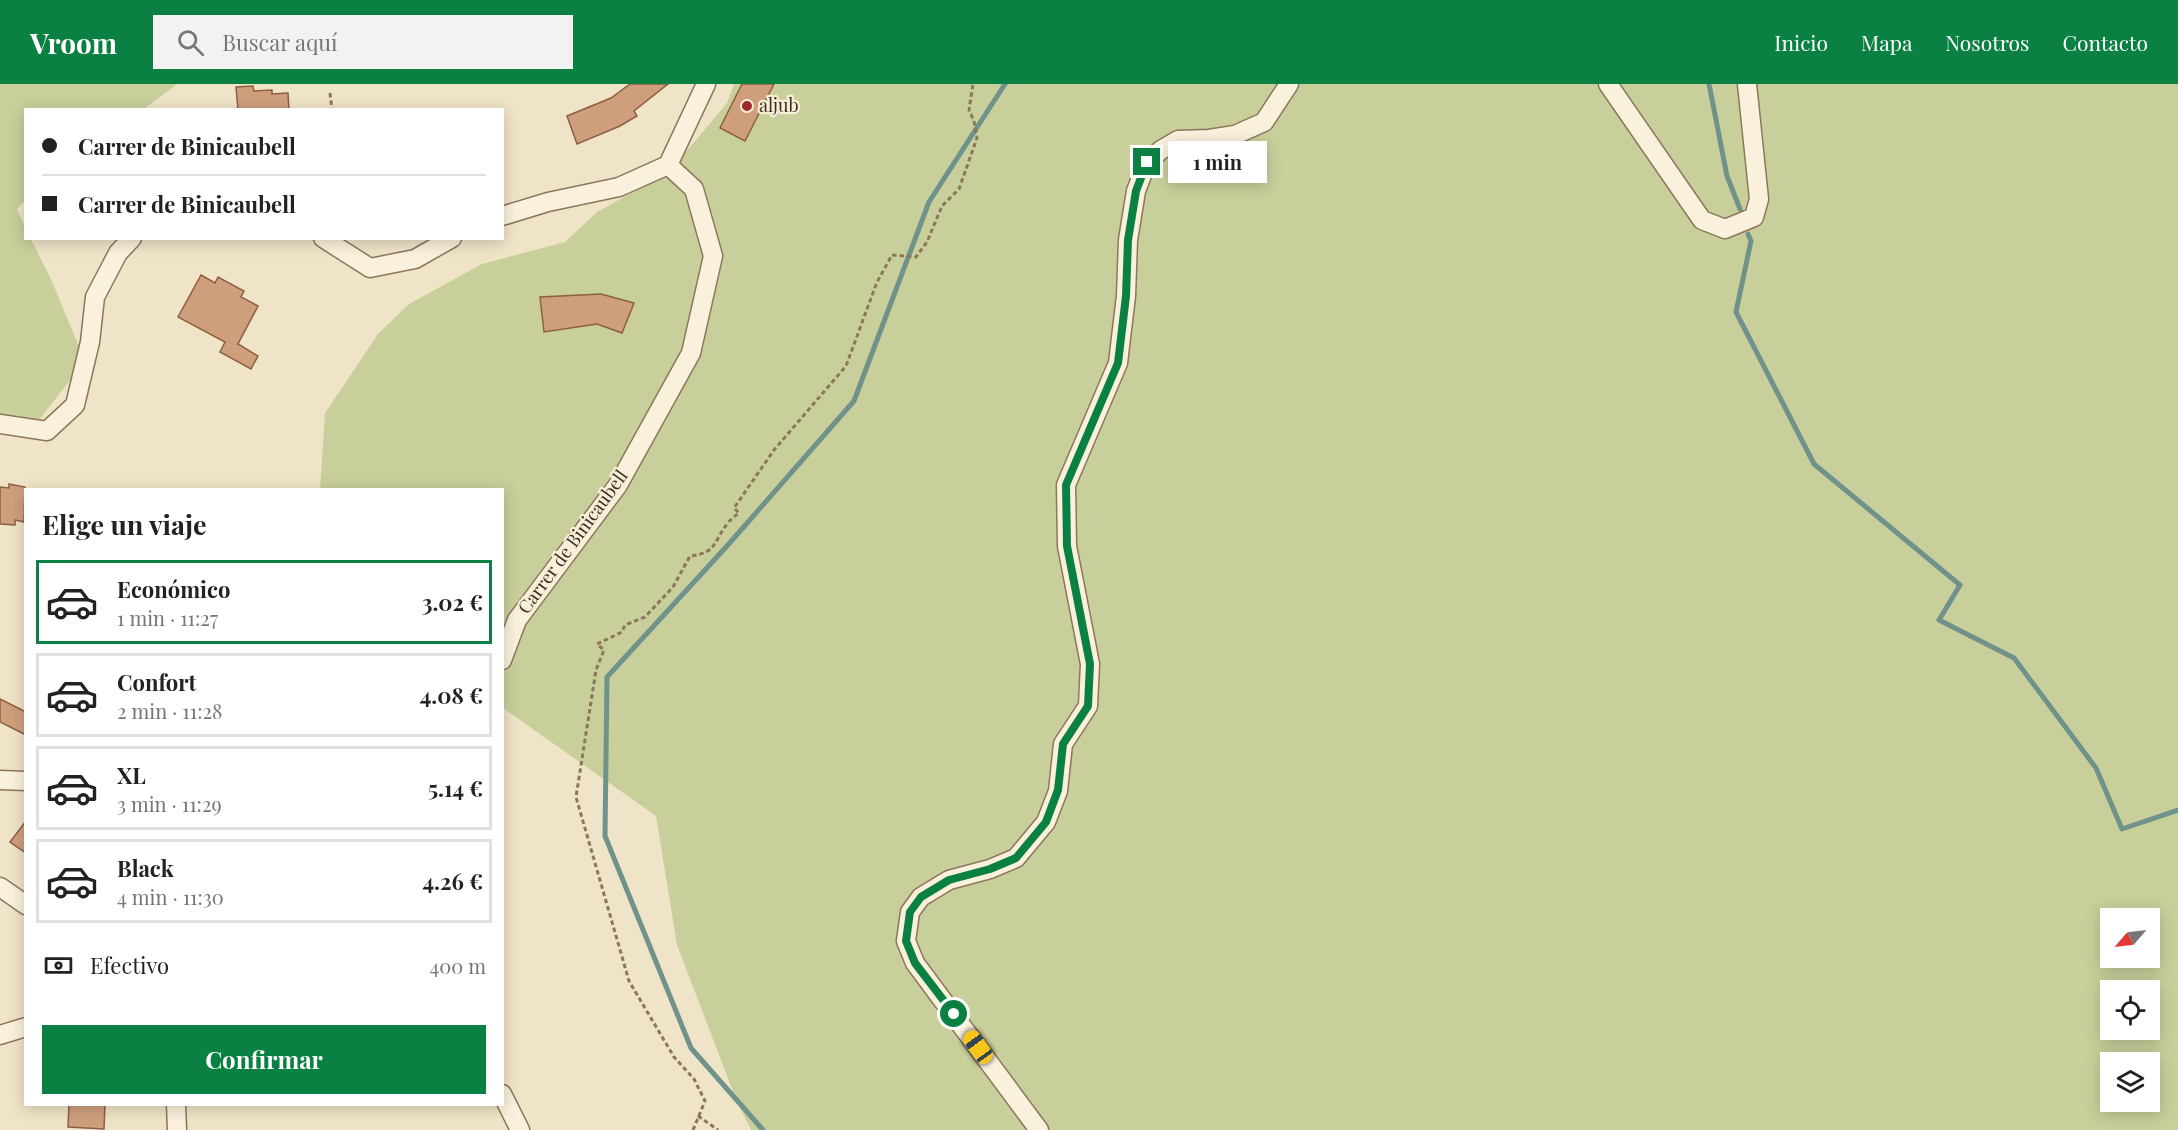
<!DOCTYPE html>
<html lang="es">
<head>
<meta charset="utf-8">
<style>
  :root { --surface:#fff; --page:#f2f2f2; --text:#222; --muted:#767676; --line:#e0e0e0; --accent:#0b8043 }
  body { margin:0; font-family:"Playfair Display",serif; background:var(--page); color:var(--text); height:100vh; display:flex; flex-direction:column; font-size:22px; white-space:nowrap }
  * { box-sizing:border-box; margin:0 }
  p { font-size:20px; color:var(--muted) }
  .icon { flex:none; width:33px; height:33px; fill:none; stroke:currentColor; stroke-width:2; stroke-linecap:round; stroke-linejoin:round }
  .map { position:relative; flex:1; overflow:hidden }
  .drawer { position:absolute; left:24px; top:404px; width:480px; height:618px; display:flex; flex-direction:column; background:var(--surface); border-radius:0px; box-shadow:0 3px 15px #0003 }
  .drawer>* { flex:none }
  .banner { position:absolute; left:24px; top:24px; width:480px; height:132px; border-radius:0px; box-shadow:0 3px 15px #0003; display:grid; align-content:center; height:132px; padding:0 18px; background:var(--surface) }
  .needle { width:39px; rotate:242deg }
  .buttons { position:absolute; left:2100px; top:824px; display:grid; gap:12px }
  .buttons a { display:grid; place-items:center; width:60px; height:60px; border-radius:0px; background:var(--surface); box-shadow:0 3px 15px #0003; font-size:30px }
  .end { position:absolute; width:27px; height:27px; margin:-14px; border:8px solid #0b8043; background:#fff; box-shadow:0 0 0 3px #fff }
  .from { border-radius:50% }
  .bubble { position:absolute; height:42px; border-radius:0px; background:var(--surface); box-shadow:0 3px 15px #0003; font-size:20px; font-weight:700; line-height:42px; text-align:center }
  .car { position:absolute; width:18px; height:36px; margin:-18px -9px; border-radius:8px; box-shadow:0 0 4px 2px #0007; background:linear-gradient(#f5c518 24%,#345 0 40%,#f5c518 0 76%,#345 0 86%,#f5c518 0) }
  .banner b { display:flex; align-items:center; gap:21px; height:57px; font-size:22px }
  .banner b+b { border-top:2px solid var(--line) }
  .banner i { width:15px; height:15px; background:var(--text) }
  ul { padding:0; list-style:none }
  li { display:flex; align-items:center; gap:18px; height:84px; margin:0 12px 9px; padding:0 6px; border:3px solid var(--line); border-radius:0px }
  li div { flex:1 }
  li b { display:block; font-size:22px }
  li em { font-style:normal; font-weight:700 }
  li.current { border-color:var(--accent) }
  li>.icon { width:54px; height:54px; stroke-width:1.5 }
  h2 { padding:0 18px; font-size:27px; line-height:72px }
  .pay { display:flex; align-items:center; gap:15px; height:66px; padding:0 18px; font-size:22px }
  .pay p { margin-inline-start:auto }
  .cta { display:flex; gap:12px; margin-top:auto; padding:12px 18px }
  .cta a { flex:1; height:69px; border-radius:0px; background:var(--accent); color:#fff; font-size:24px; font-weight:700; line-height:69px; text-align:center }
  header { display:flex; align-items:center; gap:36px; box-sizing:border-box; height:84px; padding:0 30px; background:var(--accent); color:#fff }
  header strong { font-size:28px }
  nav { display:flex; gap:33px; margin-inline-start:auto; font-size:21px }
  .search { width:420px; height:54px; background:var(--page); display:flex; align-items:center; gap:15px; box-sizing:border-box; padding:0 21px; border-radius:0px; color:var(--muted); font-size:22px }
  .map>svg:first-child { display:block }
  .green { fill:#c9cf9b; fill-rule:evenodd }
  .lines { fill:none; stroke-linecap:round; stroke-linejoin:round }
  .stream { stroke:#6f938a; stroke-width:5 }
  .building { fill:#cf9f7d; stroke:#8d5f41; stroke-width:1.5 }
  .minor-casing { stroke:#8d765c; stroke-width:21 }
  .path { stroke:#8d765c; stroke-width:3; stroke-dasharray:4.5 3; stroke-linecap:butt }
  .minor { stroke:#faf1dc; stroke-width:18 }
  .route { stroke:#0b8043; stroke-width:8 }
  .poi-dot { fill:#9e2a2b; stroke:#f7eed8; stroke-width:2 }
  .labels { text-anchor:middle; stroke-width:4.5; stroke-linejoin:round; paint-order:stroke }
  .poi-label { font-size:18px; fill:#3d2e20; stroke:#f7eed8; text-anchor:start }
  .street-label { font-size:18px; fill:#3d2e20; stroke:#f7eed8 }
</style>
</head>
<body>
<header>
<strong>Vroom</strong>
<div class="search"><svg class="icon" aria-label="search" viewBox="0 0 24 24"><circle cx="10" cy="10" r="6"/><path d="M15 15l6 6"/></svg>Buscar aquí</div>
<nav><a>Inicio</a><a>Mapa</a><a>Nosotros</a><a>Contacto</a></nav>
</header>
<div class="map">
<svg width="2178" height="1046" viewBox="0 0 2178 1046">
  <rect width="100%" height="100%" fill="#f0e4c8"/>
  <path class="green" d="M0,0H177L144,25L26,26L25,117L17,125L25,143L26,154L31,155L50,193L85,277L32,345L0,343Z
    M734,0H2178V1046H751L737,1018L677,861L656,732L503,624L502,405H320L325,329L378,250L409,220L482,180L565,158L597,128L669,88L727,19ZM2110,834H2150V873H2110ZM2110,906H2150V945H2110ZM2110,978H2150V1017H2110Z"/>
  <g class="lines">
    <path class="stream" d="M1709,0L1727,92L1740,125
      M1748,150L1751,157L1736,228L1814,380L1960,501L1939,536L2014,574L2096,684L2122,745L2178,726
      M763,1046L691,964L605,752L607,593L727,462L854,317L929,118L1005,0"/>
  </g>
  <path class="building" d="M630,0H668L634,27L637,32L620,42L577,60L567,32L611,14Z
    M742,0H774L745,57L720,44Z
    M253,2L254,7L272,6V10L288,9L289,26H238L236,3Z
    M201,191L215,199L218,193L244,207L241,213L258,222L238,260L258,272L251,285L220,268L225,258L178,233Z
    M601,210L634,219L622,249L597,240L544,248L540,213Z
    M9,400L25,403L24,438L15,436V441L0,440V403L9,404Z
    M0,615L26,628V651L0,638Z
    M26,737V769L10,758Z
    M69,1020H105L104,1045L68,1043Z"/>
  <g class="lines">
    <defs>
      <path id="minor" d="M1608,0L1702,136L1725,145L1754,133L1759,115L1747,0
        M502,132L548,118L619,103L668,81L706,0
        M323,154L370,184L415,175L452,154
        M0,340L47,347L75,321L90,258L95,213L118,169L132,154
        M502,576L517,536L618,401L691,269L713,172L694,105L668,81
        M0,696L26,697
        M0,803L26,821
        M0,951L26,943
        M502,1010L520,1046
        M176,1020L177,1046
        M1039,1046L915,879L906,857L910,828L921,813L949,796L990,785L1016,774L1046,738L1058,707L1063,660L1088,622L1090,580L1067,462L1066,401L1118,279L1126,212L1128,156L1136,107L1147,78L1161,66L1178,56L1209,55L1235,51L1264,38L1289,0"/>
    </defs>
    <use href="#minor" class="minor-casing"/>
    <path class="path" d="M330,9L332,26
      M698,1032L718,1046
      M693,1046L705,1017L694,995L674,973L629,897L576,713L596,586L604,566L597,560L622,548L625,541L645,533L673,503L690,472C718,469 713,457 728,439C731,435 735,432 739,429L734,424L774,366L846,282L877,198L892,171L916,173L927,158L942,122L959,105L977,54L974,37L969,26L973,0"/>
    <use href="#minor" class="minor"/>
  </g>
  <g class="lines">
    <path class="route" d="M954,930L915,879L906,857L910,828L921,813L949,796L990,785L1016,774L1046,738L1058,706L1063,660L1088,622L1090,580L1067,462L1066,401L1118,279L1126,212L1128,156L1136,107L1147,78"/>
  </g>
  <circle class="poi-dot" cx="747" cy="22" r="6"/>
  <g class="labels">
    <g class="poi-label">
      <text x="759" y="28">aljub</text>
    </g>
    <g class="street-label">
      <text transform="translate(573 458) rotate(-54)" y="6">Carrer de Binicaubell</text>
    </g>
  </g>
</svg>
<div class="buttons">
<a><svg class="needle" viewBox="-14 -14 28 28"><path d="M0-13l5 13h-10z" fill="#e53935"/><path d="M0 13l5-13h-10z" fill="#767676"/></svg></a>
<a><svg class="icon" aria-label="locate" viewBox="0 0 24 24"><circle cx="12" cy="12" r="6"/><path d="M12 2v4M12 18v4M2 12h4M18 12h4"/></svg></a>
<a><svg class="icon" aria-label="layers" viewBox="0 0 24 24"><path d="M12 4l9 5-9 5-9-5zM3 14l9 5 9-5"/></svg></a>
</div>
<i class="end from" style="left:954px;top:930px"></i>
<i class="end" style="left:1147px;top:78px"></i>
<div class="bubble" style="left:1168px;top:57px;width:99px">1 min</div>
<i class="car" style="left:978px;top:963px;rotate:324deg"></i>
<div class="banner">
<b><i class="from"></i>Carrer de Binicaubell</b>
<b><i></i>Carrer de Binicaubell</b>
</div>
<section class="drawer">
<h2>Elige un viaje</h2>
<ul>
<li class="current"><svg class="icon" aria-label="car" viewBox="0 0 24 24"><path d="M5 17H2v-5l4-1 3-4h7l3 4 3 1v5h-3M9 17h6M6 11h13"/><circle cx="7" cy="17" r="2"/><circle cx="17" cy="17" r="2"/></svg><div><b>Económico</b><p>1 min · 11:27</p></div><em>3.02 €</em></li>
<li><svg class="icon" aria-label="car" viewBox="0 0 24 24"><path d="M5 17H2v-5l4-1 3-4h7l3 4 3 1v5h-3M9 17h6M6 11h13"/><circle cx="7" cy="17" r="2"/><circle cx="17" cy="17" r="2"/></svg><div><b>Confort</b><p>2 min · 11:28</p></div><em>4.08 €</em></li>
<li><svg class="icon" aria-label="car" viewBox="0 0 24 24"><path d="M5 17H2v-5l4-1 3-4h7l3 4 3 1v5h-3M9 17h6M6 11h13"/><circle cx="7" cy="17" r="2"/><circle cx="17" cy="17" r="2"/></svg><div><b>XL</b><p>3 min · 11:29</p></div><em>5.14 €</em></li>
<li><svg class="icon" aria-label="car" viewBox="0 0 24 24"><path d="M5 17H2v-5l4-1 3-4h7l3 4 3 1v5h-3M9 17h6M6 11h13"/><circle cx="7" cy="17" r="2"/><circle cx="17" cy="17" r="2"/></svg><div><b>Black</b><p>4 min · 11:30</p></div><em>4.26 €</em></li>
</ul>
<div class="pay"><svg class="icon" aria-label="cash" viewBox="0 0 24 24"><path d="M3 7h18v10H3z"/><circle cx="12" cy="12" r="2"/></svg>Efectivo<p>400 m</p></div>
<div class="cta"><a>Confirmar</a></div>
</section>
</div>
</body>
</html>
